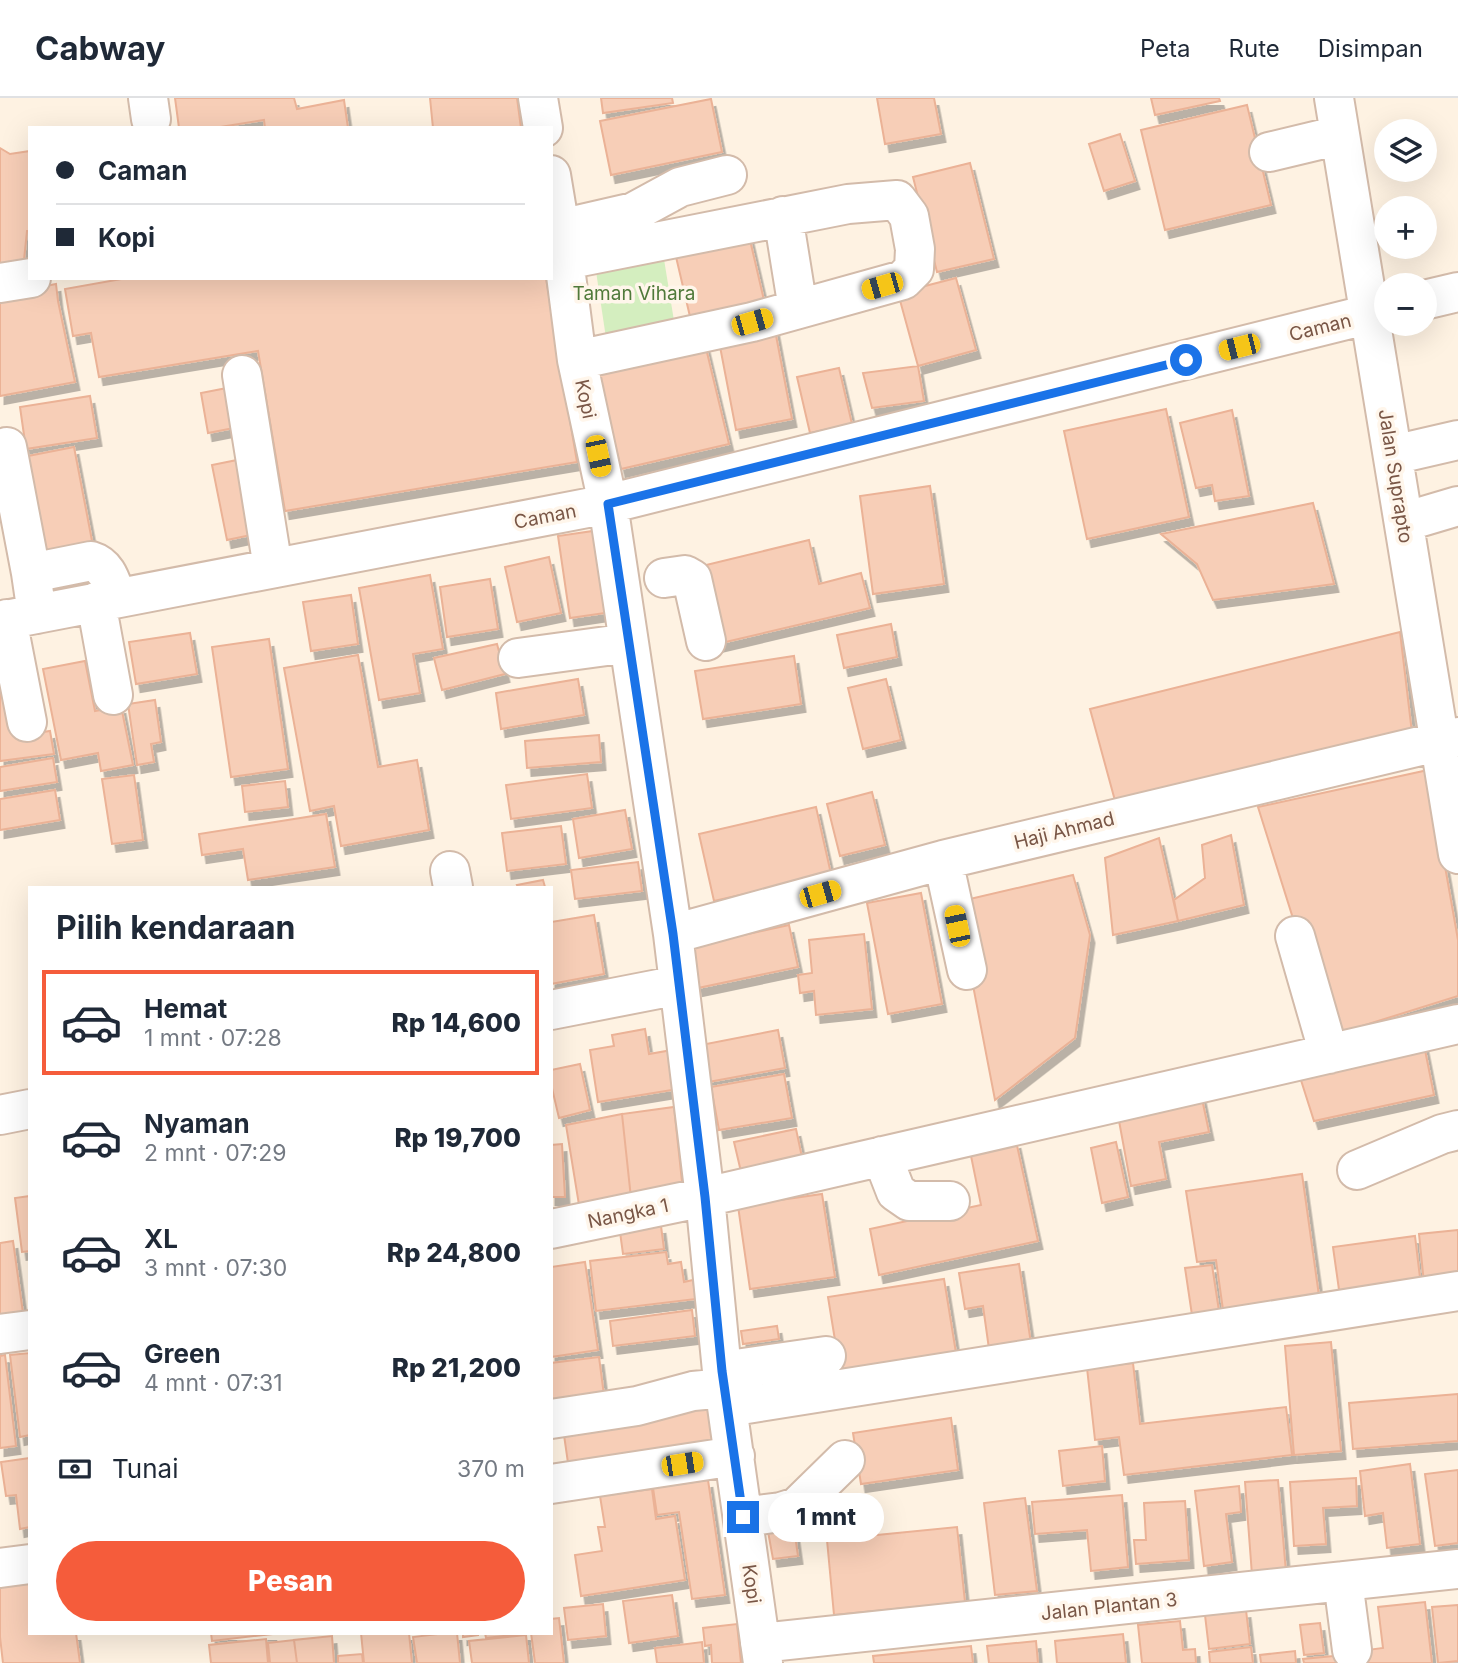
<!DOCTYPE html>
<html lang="id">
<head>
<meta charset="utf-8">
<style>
  :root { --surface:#fff; --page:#f2f2f3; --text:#1f2937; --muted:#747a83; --line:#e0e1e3; --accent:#f55c3b }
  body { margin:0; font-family:Inter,sans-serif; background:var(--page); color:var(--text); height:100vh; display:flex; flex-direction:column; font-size:26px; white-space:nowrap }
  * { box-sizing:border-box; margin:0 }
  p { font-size:23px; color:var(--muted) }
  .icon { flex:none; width:38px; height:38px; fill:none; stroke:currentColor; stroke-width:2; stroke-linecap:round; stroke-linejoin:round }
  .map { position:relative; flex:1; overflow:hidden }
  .drawer { position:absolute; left:28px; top:788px; width:525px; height:749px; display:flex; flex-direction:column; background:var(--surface); border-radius:0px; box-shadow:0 7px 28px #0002 }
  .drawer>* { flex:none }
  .top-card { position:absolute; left:28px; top:28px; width:525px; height:154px; border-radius:0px; box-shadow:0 7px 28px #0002; display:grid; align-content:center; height:154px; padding:0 28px; background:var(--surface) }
  .controls { position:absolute; left:1374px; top:21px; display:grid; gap:14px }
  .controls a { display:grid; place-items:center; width:63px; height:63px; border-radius:50%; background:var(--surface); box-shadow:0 7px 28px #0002; font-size:35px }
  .end { position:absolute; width:32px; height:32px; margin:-16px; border:9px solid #1a73e8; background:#fff; box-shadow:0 0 0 4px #fff }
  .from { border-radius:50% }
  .bubble { position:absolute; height:49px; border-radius:24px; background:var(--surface); box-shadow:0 7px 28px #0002; font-size:23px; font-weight:800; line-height:49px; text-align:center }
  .car { position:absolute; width:21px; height:42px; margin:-21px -10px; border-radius:9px; box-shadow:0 0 5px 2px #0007; background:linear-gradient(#f5c518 24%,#345 0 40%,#f5c518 0 76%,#345 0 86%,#f5c518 0) }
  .top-card b { display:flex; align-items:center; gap:24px; height:66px; font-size:26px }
  .top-card b+b { border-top:2px solid var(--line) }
  .top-card i { width:18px; height:18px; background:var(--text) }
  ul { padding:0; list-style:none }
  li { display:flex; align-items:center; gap:21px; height:105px; margin:0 14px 10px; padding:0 14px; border:4px solid transparent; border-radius:0px }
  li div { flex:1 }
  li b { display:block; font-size:26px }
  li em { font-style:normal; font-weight:800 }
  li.current { border-color:var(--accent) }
  li>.icon { width:63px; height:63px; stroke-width:1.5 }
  h2 { padding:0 28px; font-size:32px; line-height:84px }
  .pay { display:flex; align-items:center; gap:18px; height:77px; padding:0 28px; font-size:26px }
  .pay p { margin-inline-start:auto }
  .action { display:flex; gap:14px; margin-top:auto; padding:14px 28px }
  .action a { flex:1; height:80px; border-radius:42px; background:var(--accent); color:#fff; font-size:28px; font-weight:800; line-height:80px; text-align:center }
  header { display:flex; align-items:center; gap:42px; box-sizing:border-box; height:98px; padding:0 35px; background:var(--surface); border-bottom:2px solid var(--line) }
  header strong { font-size:33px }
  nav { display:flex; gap:38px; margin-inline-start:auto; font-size:24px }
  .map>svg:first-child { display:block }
  .green { fill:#d4eebf }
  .building { fill:#f7ceb7; stroke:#ebb296; stroke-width:2; filter:url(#shadow) }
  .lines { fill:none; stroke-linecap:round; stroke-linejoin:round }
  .minor-casing { stroke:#d3bbaa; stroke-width:42 }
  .minor { stroke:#fff; stroke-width:38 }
  .route { stroke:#1a73e8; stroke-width:9 }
  .labels { text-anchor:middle; stroke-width:7; stroke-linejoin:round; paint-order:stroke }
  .park-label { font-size:19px; fill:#507a3a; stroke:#fff6eb }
  .street-label { font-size:19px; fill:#795646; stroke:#fff6eb }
</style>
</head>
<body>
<header>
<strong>Cabway</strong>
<nav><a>Peta</a><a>Rute</a><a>Disimpan</a></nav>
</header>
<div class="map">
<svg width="1458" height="1565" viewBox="0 0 1458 1565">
  <defs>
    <filter id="shadow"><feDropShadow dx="4.5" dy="8" stdDeviation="0" flood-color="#0004"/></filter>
  </defs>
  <rect width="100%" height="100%" fill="#fef2e2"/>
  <path class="green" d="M662,149L675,229L606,240L594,160Z"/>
  <path class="building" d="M175,0H294L297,11L344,2L348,30H265L264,22L214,30H179Z
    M430,0H517L521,30H433Z
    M601,0H672L673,5L603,15Z
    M877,0H934L941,36L885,46Z
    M1151,0H1219L1220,3L1155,17Z
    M711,1L722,54L611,77L600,23Z
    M1247,7L1271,107L1165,132L1141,32Z
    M1120,36L1135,83L1104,93L1089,46Z
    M0,50L10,56L30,53V133H27L24,162L0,167Z
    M970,65L994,161L937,174L913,79Z
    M747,129L766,211L692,227L673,146Z
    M127,180H546L577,364L285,413L258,253L99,279L91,235L73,238L65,191Z
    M956,180L976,252L918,268L898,195Z
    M56,186L58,203L75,284L0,298V197Z
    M774,227L792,321L736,332L718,238Z
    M704,242L729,346L621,371L596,268Z
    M918,268L924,303L872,310L863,275Z
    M839,270L852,326L810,335L797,279Z
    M232,289L239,329L208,335L201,295Z
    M90,298L97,340L26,351L20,309Z
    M1166,311L1189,419L1087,441L1064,333Z
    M1232,312L1249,398L1215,403L1212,387L1196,390L1180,325Z
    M74,349L93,448L43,458L23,359Z
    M237,362L251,437L227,442L212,367Z
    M930,388L944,486L873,496L860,398Z
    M1313,405L1334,486L1213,502L1197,466L1161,436Z
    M593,433L605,515L570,520L558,438Z
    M809,442L819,486L861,475L870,510L717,546L698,469Z
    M549,459L561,515L517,524L505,469Z
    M430,477L443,551L413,556L420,595L379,602L359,490Z
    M490,481L498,531L447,539L440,489Z
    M351,497L358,546L311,553L303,504Z
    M891,526L897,559L844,570L837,537Z
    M1400,534L1412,635L1117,710L1090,611Z
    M190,535L197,576L136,586L129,544Z
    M269,541L288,671L231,679L212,549Z
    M497,546L505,576L442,592L434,560Z
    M358,557L378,669L417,662L429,732L341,748L334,708L310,713L284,570Z
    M794,558L801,606L703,621L695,573Z
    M85,563L95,613L121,608L133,667L101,673L98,655L61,662L43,571Z
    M0,581L17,638L50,633L54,656L0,663Z
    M578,581L584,617L501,631L496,595Z
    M886,581L901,642L863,651L848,590Z
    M155,602L161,644L151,646L154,664L137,667L128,606Z
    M599,637L601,664L527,670L525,643Z
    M53,660L57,684L0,693V669Z
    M1428,672L1458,842V898L1330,938L1258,709Z
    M587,676L592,710L511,721L506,687Z
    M134,677L143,742L112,746L102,681Z
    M285,683L288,709L245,714L242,688Z
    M55,692L60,722L0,732V701Z
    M872,694L885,747L840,758L827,706Z
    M816,709L831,776L714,803L699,736Z
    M625,712L632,751L579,760L573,721Z
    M326,716L335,769L248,782L243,751L202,757L199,736Z
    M561,728L566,766L507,773L502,735Z
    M1231,737L1244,807L1178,823L1174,802L1205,780L1202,747Z
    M1159,740L1178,823L1113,837L1105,760Z
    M638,764L642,793L575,801L571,772Z
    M1073,777L1090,837L1075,940L995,1002L957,804Z
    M543,782L545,789H518L517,787Z
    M921,795L942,906L888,916L867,805Z
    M594,817L604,876L551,886V824Z
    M789,827L798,869L698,890L689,849Z
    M864,836L872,911L816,917L814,893L800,895L798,877L812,875L809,842Z
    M645,931L649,956L672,952L678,991L598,1004L590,952L614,948L612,937Z
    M778,932L785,970L703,985L696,948Z
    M1422,937L1434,997L1314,1023L1299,976Z
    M580,966L590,1012L559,1020L551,986V972Z
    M784,976L792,1020L719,1032L711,989Z
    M1201,996L1209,1034L1159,1044L1166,1081L1131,1088L1117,1012Z
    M674,1009L683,1093L631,1100L622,1016Z
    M622,1016L631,1100L579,1107L566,1027Z
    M796,1031L803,1064L742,1078L734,1044Z
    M1016,1043L1038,1143L879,1177L870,1131L981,1107L970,1053Z
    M1116,1044L1128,1099L1102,1105L1091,1050Z
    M562,1046L565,1099H551V1047Z
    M1302,1076L1320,1205L1224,1219L1216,1162L1197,1164L1186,1093Z
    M822,1096L835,1179L750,1191L738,1108Z
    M30,1098V1153L22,1154L15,1100Z
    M661,1128L664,1151L623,1156L620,1134Z
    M1458,1132V1182L1424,1185L1419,1136Z
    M1415,1138L1421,1188L1340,1199L1333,1149Z
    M13,1143L23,1215L0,1218V1145Z
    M666,1154L668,1166L681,1164L684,1184L693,1182L696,1201L596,1213L590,1163Z
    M585,1164L598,1252L551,1259V1169Z
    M1019,1166L1032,1252L990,1258L983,1208L965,1211L959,1175Z
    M1212,1167L1219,1213L1192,1217L1185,1170Z
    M944,1181L957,1261L841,1279L828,1199Z
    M692,1212L695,1238L613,1248L610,1223Z
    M777,1228L779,1241L743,1246L741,1233Z
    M1331,1244L1341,1353L1294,1357L1285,1248Z
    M30,1255V1337L20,1339L10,1257Z
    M5,1257L16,1348L0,1350V1258Z
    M599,1259L605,1305L551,1312V1265Z
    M1133,1265L1140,1326L1286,1309L1292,1357L1124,1377L1119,1339L1095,1342L1087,1270Z
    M1458,1296V1343L1353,1351L1349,1305Z
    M722,1302L729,1351L569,1372L562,1323Z
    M951,1320L958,1372L861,1386L853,1335Z
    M1102,1348L1105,1383L1063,1388L1059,1353Z
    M30,1360V1429L20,1431L16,1397L6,1398L1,1364Z
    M1410,1366L1420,1446L1387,1450L1383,1415L1365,1418L1360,1373Z
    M1458,1372V1445L1435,1448L1425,1376Z
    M1356,1380L1357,1408L1323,1410L1326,1446L1294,1448L1290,1384Z
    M708,1382L725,1497L692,1501L679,1414L657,1417L653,1390Z
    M1278,1382L1286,1474L1252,1477L1245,1384Z
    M1239,1388L1241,1414L1226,1416L1232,1464L1204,1468L1195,1393Z
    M652,1391L656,1421L675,1418L685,1482L581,1498L575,1457L602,1453L598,1429H605L600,1398Z
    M1122,1397L1128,1469L1091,1473L1087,1432L1035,1436L1032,1404Z
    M1025,1400L1037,1493L995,1497L984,1405Z
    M1185,1403L1189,1462L1136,1466L1134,1442H1146L1144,1405Z
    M793,1423L798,1458L773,1461L767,1428Z
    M957,1429L965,1504L834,1517L827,1442Z
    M30,1480V1535H76L80,1565H3L0,1539V1483Z
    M672,1497L678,1538L629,1545L623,1503Z
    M1425,1504L1432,1565H1353L1352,1554L1383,1550L1378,1509Z
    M603,1506L606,1538L568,1542L564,1510Z
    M1458,1507V1563L1438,1565L1432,1509Z
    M1246,1512L1250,1546L1209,1551L1205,1517Z
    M559,1520L564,1565H535L531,1535H551V1521Z
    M1180,1523L1183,1552L1195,1551L1196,1565H1142L1138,1527Z
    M1320,1525L1324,1555L1304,1557L1300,1527Z
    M737,1526L741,1565H712L711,1547L705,1548L703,1530Z
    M211,1535H272V1536L212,1543Z
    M361,1535H409L412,1565H364Z
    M446,1535H457L460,1565H417L413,1539Z
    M463,1535H478V1537L463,1539Z
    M485,1535H529L486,1540Z
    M1123,1536L1126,1565H1057L1055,1543Z
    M526,1537L529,1565H472L469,1543Z
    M332,1538L334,1565H297L294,1542Z
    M266,1541L268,1565H211L209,1547Z
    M294,1542L297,1565H270L268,1545Z
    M1036,1543L1038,1565H989L987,1548Z
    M702,1544L704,1565H657L655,1550Z
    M971,1548L973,1565H874L873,1558Z
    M1251,1549L1253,1565H1210L1209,1554Z
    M1295,1553L1296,1565H1261L1260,1557Z
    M362,1556L363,1565H338V1558Z
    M1344,1557L1345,1565H1304L1303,1561Z"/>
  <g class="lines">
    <defs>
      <path id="minor" d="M148,0L151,21
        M538,0L543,30
        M1334,0L1458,756
        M1269,54L1340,37
        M551,77L560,131L577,262L608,406L673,836L705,1099L722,1273L763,1565
        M783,118L798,211
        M560,131L634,114L680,89L727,77
        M565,162L848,106L897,102L909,118L915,151L914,171L903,182L752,224L577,262
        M0,185L31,180
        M1424,202L1458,194
        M242,277L273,470
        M7,349L31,475
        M1393,357L1458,342
        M1404,424L1458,408
        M664,480L685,477L692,481L706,543
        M96,504L113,597
        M37,516L31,475L91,463C108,468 111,485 117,500
        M7,521L27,624
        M0,523L608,406L1386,212
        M518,560L629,545
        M943,762L967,872
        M450,773L453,789
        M673,836L943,762L1458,639
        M1295,838L1329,956
        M551,912L679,887
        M0,1017L30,1011
        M882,1058L896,1094L909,1103H950
        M1357,1072L1442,1036L1458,1032
        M551,1131L705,1099L1458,926
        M0,1236L30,1232
        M722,1273L826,1258
        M728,1309L1458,1193
        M551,1321L637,1308L693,1293L725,1290
        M551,1386L735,1358
        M743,1419L781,1414L797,1409L845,1362
        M0,1470L30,1466
        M1343,1483L1352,1552
        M760,1545L1458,1471"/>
    </defs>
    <use href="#minor" class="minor-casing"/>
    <use href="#minor" class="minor"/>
  </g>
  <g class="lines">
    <path class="route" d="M743,1419L722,1273L705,1099L673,836L608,406L1186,262"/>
  </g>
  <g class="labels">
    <g class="park-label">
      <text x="634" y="202">Taman Vihara</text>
    </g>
    <g class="street-label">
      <text transform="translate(1320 229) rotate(-14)" y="7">Caman</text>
      <text transform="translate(586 301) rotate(78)" y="7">Kopi</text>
      <text transform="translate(1396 378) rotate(81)" y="7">Jalan Suprapto</text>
      <text transform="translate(545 418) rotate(-11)" y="7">Caman</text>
      <text transform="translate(1064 732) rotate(-14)" y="7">Haji Ahmad</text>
      <text transform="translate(628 1115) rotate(-12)" y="7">Nangka 1</text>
      <text transform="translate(752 1486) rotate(82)" y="7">Kopi</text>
      <text transform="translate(1109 1508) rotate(-6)" y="7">Jalan Plantan 3</text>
    </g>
  </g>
</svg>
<div class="controls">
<a><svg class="icon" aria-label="layers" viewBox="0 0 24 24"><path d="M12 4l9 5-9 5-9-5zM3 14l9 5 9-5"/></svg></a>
<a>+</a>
<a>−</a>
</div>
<i class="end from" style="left:1186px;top:262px"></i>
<i class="end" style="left:743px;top:1419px"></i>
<div class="bubble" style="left:768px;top:1395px;width:116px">1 mnt</div>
<i class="car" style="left:882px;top:188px;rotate:254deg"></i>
<i class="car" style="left:752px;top:224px;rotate:74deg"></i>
<i class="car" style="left:1239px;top:249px;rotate:256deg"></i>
<i class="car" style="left:598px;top:358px;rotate:168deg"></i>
<i class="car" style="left:820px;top:796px;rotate:74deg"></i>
<i class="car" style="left:957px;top:828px;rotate:348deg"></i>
<i class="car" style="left:682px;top:1366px;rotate:81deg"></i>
<div class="top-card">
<b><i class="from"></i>Caman</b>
<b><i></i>Kopi</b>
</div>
<section class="drawer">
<h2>Pilih kendaraan</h2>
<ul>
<li class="current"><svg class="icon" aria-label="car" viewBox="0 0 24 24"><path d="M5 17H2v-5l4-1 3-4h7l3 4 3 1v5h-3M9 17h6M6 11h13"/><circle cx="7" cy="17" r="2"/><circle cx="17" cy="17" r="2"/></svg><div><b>Hemat</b><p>1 mnt · 07:28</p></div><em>Rp 14,600</em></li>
<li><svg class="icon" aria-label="car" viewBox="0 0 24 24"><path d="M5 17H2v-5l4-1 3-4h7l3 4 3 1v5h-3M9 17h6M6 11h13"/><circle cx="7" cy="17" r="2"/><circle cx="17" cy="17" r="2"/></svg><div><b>Nyaman</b><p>2 mnt · 07:29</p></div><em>Rp 19,700</em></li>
<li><svg class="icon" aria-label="car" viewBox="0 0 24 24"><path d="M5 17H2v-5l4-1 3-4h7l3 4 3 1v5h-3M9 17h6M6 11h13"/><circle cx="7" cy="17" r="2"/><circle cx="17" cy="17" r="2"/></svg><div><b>XL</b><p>3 mnt · 07:30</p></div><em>Rp 24,800</em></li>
<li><svg class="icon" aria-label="car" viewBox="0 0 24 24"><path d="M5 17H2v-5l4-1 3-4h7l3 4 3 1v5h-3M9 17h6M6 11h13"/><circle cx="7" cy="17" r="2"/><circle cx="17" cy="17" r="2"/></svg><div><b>Green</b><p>4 mnt · 07:31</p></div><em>Rp 21,200</em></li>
</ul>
<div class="pay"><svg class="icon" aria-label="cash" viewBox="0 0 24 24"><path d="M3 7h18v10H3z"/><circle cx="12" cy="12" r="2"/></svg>Tunai<p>370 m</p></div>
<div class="action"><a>Pesan</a></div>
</section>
</div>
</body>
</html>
